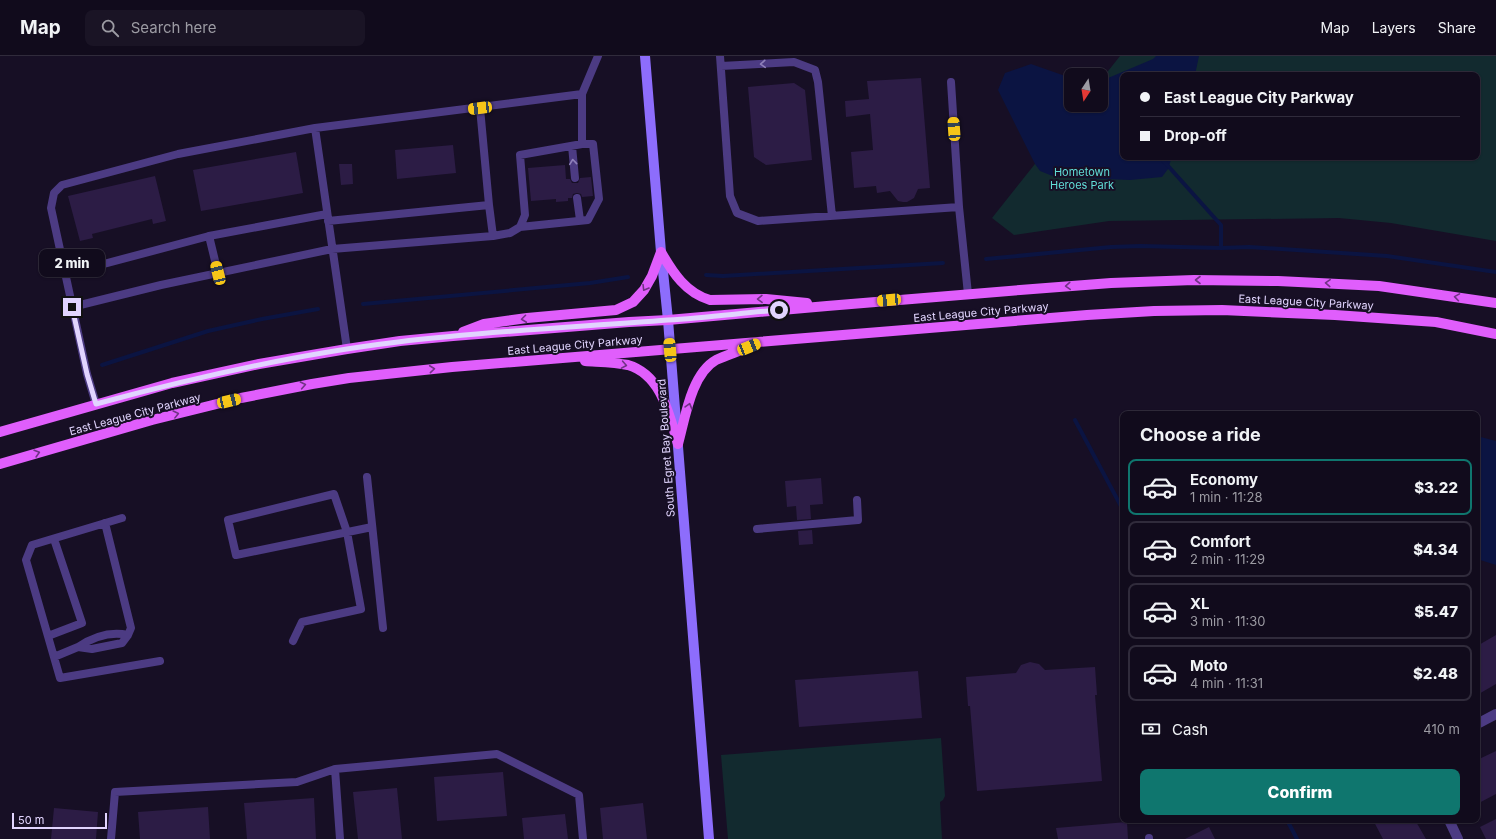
<!DOCTYPE html>
<html lang="en">
<head>
<meta charset="utf-8">
<style>
  :root { --surface:#110b1c; --page:#1a1425; --text:#f1f3f6; --muted:#9c9ba3; --line:#302b3b; --accent:#0f766e }
  body { margin:0; font-family:Inter,sans-serif; background:var(--page); color:var(--text); height:100vh; display:flex; flex-direction:column; font-size:15px; white-space:nowrap }
  * { box-sizing:border-box; margin:0 }
  p { font-size:13px; color:var(--muted) }
  .icon { flex:none; width:22px; height:22px; fill:none; stroke:currentColor; stroke-width:2; stroke-linecap:round; stroke-linejoin:round }
  .map { position:relative; flex:1; overflow:hidden }
  .drawer { position:absolute; left:1120px; top:355px; width:360px; height:412px; display:flex; flex-direction:column; background:var(--surface); border-radius:8px; box-shadow:0 1px 3px #0004,0 0 0 1px var(--line) }
  .drawer>* { flex:none }
  .hud { position:absolute; left:1120px; top:16px; width:360px; height:88px; border-radius:8px; box-shadow:0 1px 3px #0004,0 0 0 1px var(--line); display:grid; align-content:center; height:88px; padding:0 20px; background:var(--surface) }
  .needle { width:26px; rotate:192deg }
  .fabs { position:absolute; left:1064px; top:12px; display:grid; gap:8px }
  .fabs a { display:grid; place-items:center; width:44px; height:44px; border-radius:8px; background:var(--surface); box-shadow:0 1px 3px #0004,0 0 0 1px var(--line); font-size:20px }
  .scale { position:absolute; left:12px; bottom:10px; width:95px; box-sizing:border-box; padding-left:4px; border:2px solid #e1d4fe; border-top:0; font-size:11px; line-height:14px; white-space:nowrap; color:#e1d4fe; -webkit-text-stroke:3px #170f25; paint-order:stroke }
  .end { position:absolute; width:18px; height:18px; margin:-9px; border:5px solid #e1d4fe; background:#111; box-shadow:0 0 0 2px #111 }
  .from { border-radius:50% }
  .bubble { position:absolute; height:28px; border-radius:8px; background:var(--surface); box-shadow:0 1px 3px #0004,0 0 0 1px var(--line); font-size:13px; font-weight:800; line-height:28px; text-align:center }
  .car { position:absolute; width:12px; height:24px; margin:-12px -6px; border-radius:5px; box-shadow:0 0 3px 1px #0007; background:linear-gradient(#f5c518 24%,#345 0 40%,#f5c518 0 76%,#345 0 86%,#f5c518 0) }
  .hud b { display:flex; align-items:center; gap:14px; height:38px; font-size:15px }
  .hud b+b { border-top:1px solid var(--line) }
  .hud i { width:10px; height:10px; background:var(--text) }
  ul { padding:0; list-style:none }
  li { display:flex; align-items:center; gap:12px; height:56px; margin:0 8px 6px; padding:0 12px; border:2px solid var(--line); border-radius:8px }
  li div { flex:1 }
  li b { display:block; font-size:15px }
  li em { font-style:normal; font-weight:800 }
  li.active { border-color:var(--accent) }
  li>.icon { width:36px; height:36px; stroke-width:1.5 }
  h2 { padding:0 20px; font-size:18px; line-height:48px }
  .pay { display:flex; align-items:center; gap:10px; height:44px; padding:0 20px; font-size:15px }
  .pay p { margin-inline-start:auto }
  .button { display:flex; gap:8px; margin-top:auto; padding:8px 20px }
  .button a { flex:1; height:46px; border-radius:8px; background:var(--accent); color:#fff; font-size:16px; font-weight:800; line-height:46px; text-align:center }
  header { display:flex; align-items:center; gap:24px; box-sizing:border-box; height:56px; padding:0 20px; background:var(--surface); border-bottom:1px solid var(--line) }
  header strong { font-size:19px }
  nav { display:flex; gap:22px; margin-inline-start:auto; font-size:14px }
  .search { width:280px; height:36px; background:var(--page); display:flex; align-items:center; gap:10px; box-sizing:border-box; padding:0 14px; border-radius:8px; color:var(--muted); font-size:15px }
  .map>svg:first-child { display:block }
  .green { fill:#122a2f; fill-rule:evenodd }
  .water { fill:#0b1442 }
  .lines { fill:none; stroke-linecap:round; stroke-linejoin:round }
  .stream { stroke:#0b1442; stroke-width:4 }
  .building { fill:#2c1c45 }
  .service { stroke:#4c3b83; stroke-width:8 }
  .minor { stroke:#4c3b83; stroke-width:10 }
  .secondary { stroke:#8d6dfc; stroke-width:10 }
  .primary { stroke:#e05efc; stroke-width:10 }
  .oneway { stroke:#8f80ba }
  .oneway2 { stroke:#713386 }
  .route { stroke:#e1d4fe; stroke-width:5 }
  .labels { text-anchor:middle; stroke-width:4; stroke-linejoin:round; paint-order:stroke }
  .park-label { font-size:11px; fill:#61ddd7; stroke:#170f25 }
  .street-label { font-size:11px; fill:#e1d4fe; stroke:#170f25 }
</style>
</head>
<body>
<header>
<strong>Map</strong>
<div class="search"><svg class="icon" aria-label="search" viewBox="0 0 24 24"><circle cx="10" cy="10" r="6"/><path d="M15 15l6 6"/></svg>Search here</div>
<nav><a>Map</a><a>Layers</a><a>Share</a></nav>
</header>
<div class="map">
<svg width="1496" height="783" viewBox="0 0 1496 783">
  <rect width="100%" height="100%" fill="#170f25"/>
  <path class="green" d="M1120,0H1496V185L1391,167L1339,162L1109,165L1014,179L992,162L1082,49H1101V24ZM1123,19H1477V101H1123Z
    M941,682L945,740L943,744L940,746L942,783H728L721,699Z"/>
  <path class="water" d="M1156,0H1199L1195,19H1123V101H1172L1168,113L1162,121L1130,124L1055,121L1040,115L1035,108L998,34L1005,17L1031,8L1071,22V49H1101V25L1153,3Z
    M1268,355H1344L1360,358H1242Z
    M1477,380L1496,385V509L1477,503Z"/>
  <g class="lines">
    <path class="stream" d="M1160,101L1221,169V192
      M986,203L1111,191L1141,190L1221,192L1249,191L1387,200L1496,216
      M706,219L723,220L943,207
      M363,248L590,227L628,221
      M102,309L208,275L262,263L318,253
      M1075,364L1123,454
      M1287,764L1297,783"/>
  </g>
  <path class="building" d="M921,22L930,132L918,133L914,142L907,146H903L898,145L890,135L877,137L876,130L854,132L851,96L873,94L870,58L846,61L845,45L869,43L867,25Z
    M794,27L805,34L812,104L766,109L754,101L748,31Z
    M453,89L456,117L397,123L395,94Z
    M296,96L303,137L201,155L193,114Z
    M339,108H352L353,128L341,129Z
    M565,109L566,123H570L572,127H578L580,122L591,121L593,140L582,141L581,138L577,137L573,138L572,142H568V145L556,146V143L531,145L528,112Z
    M155,120L166,165L153,168L152,163L92,178L93,182L80,185L68,140Z
    M821,422L823,448L810,449L811,463L797,464L796,450L787,451L785,425Z
    M812,474L813,488L799,489L798,475Z
    M1496,579V628L1477,639V590Z
    M1030,606L1039,608L1045,614L1095,611L1097,639H1095L1102,725L977,735L970,650H968L966,621L1016,617L1021,609Z
    M918,615L922,662L799,671L795,624Z
    M1496,695V738L1477,748V704Z
    M503,716L507,760L437,765L434,721Z
    M397,732L402,783H358L353,736Z
    M314,742L316,783H247L244,747Z
    M643,747L647,783H603L600,752Z
    M208,751L210,783H140L138,756Z
    M54,752L98,756L96,783H51Z
    M565,758L568,783H524L522,762Z
    M1496,763V783H1486L1480,771Z
    M1373,764H1415L1426,783H1383Z
    M1127,766L1128,783H1058L1056,772Z
    M1209,771L1215,783H1185Z"/>
  <g class="lines">
    <path class="service" d="M720,0L730,140L737,157L758,165L959,151L968,238
      M721,10L794,6L815,14L818,26L832,160
      M951,26L959,151
      M315,72L347,293
      M572,90L575,122
      M577,142L580,164
      M489,149L493,180
      M328,165L489,149L480,52
      M520,171L588,164L599,143L593,88H582
      M209,180L218,217
      M66,218L209,180L327,158
      M72,251L161,229L332,193L493,180L510,177L520,171L525,159L520,99L582,88V38
      M96,348L87,318L51,152L54,137L62,129L178,98L315,72L582,38L598,0
      M367,421L383,572
      M122,462L32,489L26,504L60,622L160,605
      M757,473L858,464L857,444
      M48,580L82,567L54,483
      M293,585L302,566L361,553L347,476L334,438L228,464L236,499L372,471
      M78,591C93,581 110,575 128,579
      M54,601L78,591L92,593L122,587L128,579L131,572L105,467
      M335,713L340,783
      M1149,782V783
      M111,783L115,736L297,726L335,713L497,698L579,739L583,783"/>
    <path class="minor" d="M1477,668L1496,658
      M1449,764L1458,783"/>
    <path class="secondary" d="M645,0L661,196L668,264L709,783"/>
    <path class="primary" d="M661,196C673,217 686,237 710,244L766,243L807,247
      M463,276L484,268L527,262L616,254L633,246L644,234L652,220L661,196
      M585,305C599,306 614,306 628,309C662,319 669,359 678,388
      M0,376L172,327L259,308L347,293L400,285L453,280L629,266L668,264L827,250L1020,234L1111,227L1194,224L1278,225L1379,230L1496,247
      M678,388C685,363 691,318 716,304C727,299 740,295 751,290
      M0,408L152,364L241,342L312,328L349,322L452,311L1087,259L1154,255L1222,254L1335,259L1436,266L1496,278"/>
  </g>
  <defs><path id="oneway-chevron" d="M-2-3.5L2.5 0L-2 3.5" fill="none" stroke-width="1.6" stroke-linecap="round" stroke-linejoin="round"/></defs>
  <g class="oneway">
    <use href="#oneway-chevron" transform="translate(763 8) rotate(176)"/>
    <use href="#oneway-chevron" transform="translate(573 106) rotate(-96)"/>
  </g>
  <g class="oneway2">
    <use href="#oneway-chevron" transform="translate(1198 224) rotate(-180)"/>
    <use href="#oneway-chevron" transform="translate(1328 227) rotate(-177)"/>
    <use href="#oneway-chevron" transform="translate(1068 230) rotate(176)"/>
    <use href="#oneway-chevron" transform="translate(645 232) rotate(121)"/>
    <use href="#oneway-chevron" transform="translate(1457 241) rotate(-171)"/>
    <use href="#oneway-chevron" transform="translate(760 243) rotate(179)"/>
    <use href="#oneway-chevron" transform="translate(524 263) rotate(173)"/>
    <use href="#oneway-chevron" transform="translate(624 309) rotate(10)"/>
    <use href="#oneway-chevron" transform="translate(432 313) rotate(-6)"/>
    <use href="#oneway-chevron" transform="translate(303 329) rotate(-11)"/>
    <use href="#oneway-chevron" transform="translate(689 350) rotate(-74)"/>
    <use href="#oneway-chevron" transform="translate(176 358) rotate(-14)"/>
    <use href="#oneway-chevron" transform="translate(37 397) rotate(-16)"/>
  </g>
  <g class="lines">
    <path class="route" d="M72,251L87,318L96,348C196,321 296,298 398,286C488,275 578,271 668,264C705,262 742,257 779,254"/>
  </g>
  <g class="labels">
    <g class="park-label">
      <text x="1082" y="120">Hometown<tspan x="1082" dy="13">Heroes Park</tspan></text>
    </g>
    <g class="street-label">
      <text transform="translate(1306 246) rotate(3)" y="4">East League City Parkway</text>
      <text transform="translate(981 256) rotate(-5)" y="4">East League City Parkway</text>
      <text transform="translate(575 289) rotate(-5)" y="4">East League City Parkway</text>
      <text transform="translate(135 358) rotate(-15)" y="4">East League City Parkway</text>
      <text transform="translate(666 392) rotate(-94)" y="4">South Egret Bay Boulevard</text>
    </g>
  </g>
</svg>
<div class="fabs">
<a><svg class="needle" viewBox="-14 -14 28 28"><path d="M0-13l5 13h-10z" fill="#e53935"/><path d="M0 13l5-13h-10z" fill="#9c9ba3"/></svg></a>
</div>
<div class="scale">50 m</div>
<i class="end from" style="left:779px;top:254px"></i>
<i class="end" style="left:72px;top:251px"></i>
<div class="bubble" style="left:39px;top:193px;width:66px">2 min</div>
<i class="car" style="left:480px;top:52px;rotate:263deg"></i>
<i class="car" style="left:954px;top:73px;rotate:356deg"></i>
<i class="car" style="left:218px;top:217px;rotate:346deg"></i>
<i class="car" style="left:889px;top:244px;rotate:265deg"></i>
<i class="car" style="left:749px;top:291px;rotate:68deg"></i>
<i class="car" style="left:670px;top:294px;rotate:355deg"></i>
<i class="car" style="left:229px;top:345px;rotate:77deg"></i>
<div class="hud">
<b><i class="from"></i>East League City Parkway</b>
<b><i></i>Drop-off</b>
</div>
<section class="drawer">
<h2>Choose a ride</h2>
<ul>
<li class="active"><svg class="icon" aria-label="car" viewBox="0 0 24 24"><path d="M5 17H2v-5l4-1 3-4h7l3 4 3 1v5h-3M9 17h6M6 11h13"/><circle cx="7" cy="17" r="2"/><circle cx="17" cy="17" r="2"/></svg><div><b>Economy</b><p>1 min · 11:28</p></div><em>$3.22</em></li>
<li><svg class="icon" aria-label="car" viewBox="0 0 24 24"><path d="M5 17H2v-5l4-1 3-4h7l3 4 3 1v5h-3M9 17h6M6 11h13"/><circle cx="7" cy="17" r="2"/><circle cx="17" cy="17" r="2"/></svg><div><b>Comfort</b><p>2 min · 11:29</p></div><em>$4.34</em></li>
<li><svg class="icon" aria-label="car" viewBox="0 0 24 24"><path d="M5 17H2v-5l4-1 3-4h7l3 4 3 1v5h-3M9 17h6M6 11h13"/><circle cx="7" cy="17" r="2"/><circle cx="17" cy="17" r="2"/></svg><div><b>XL</b><p>3 min · 11:30</p></div><em>$5.47</em></li>
<li><svg class="icon" aria-label="car" viewBox="0 0 24 24"><path d="M5 17H2v-5l4-1 3-4h7l3 4 3 1v5h-3M9 17h6M6 11h13"/><circle cx="7" cy="17" r="2"/><circle cx="17" cy="17" r="2"/></svg><div><b>Moto</b><p>4 min · 11:31</p></div><em>$2.48</em></li>
</ul>
<div class="pay"><svg class="icon" aria-label="cash" viewBox="0 0 24 24"><path d="M3 7h18v10H3z"/><circle cx="12" cy="12" r="2"/></svg>Cash<p>410 m</p></div>
<div class="button"><a>Confirm</a></div>
</section>
</div>
</body>
</html>
